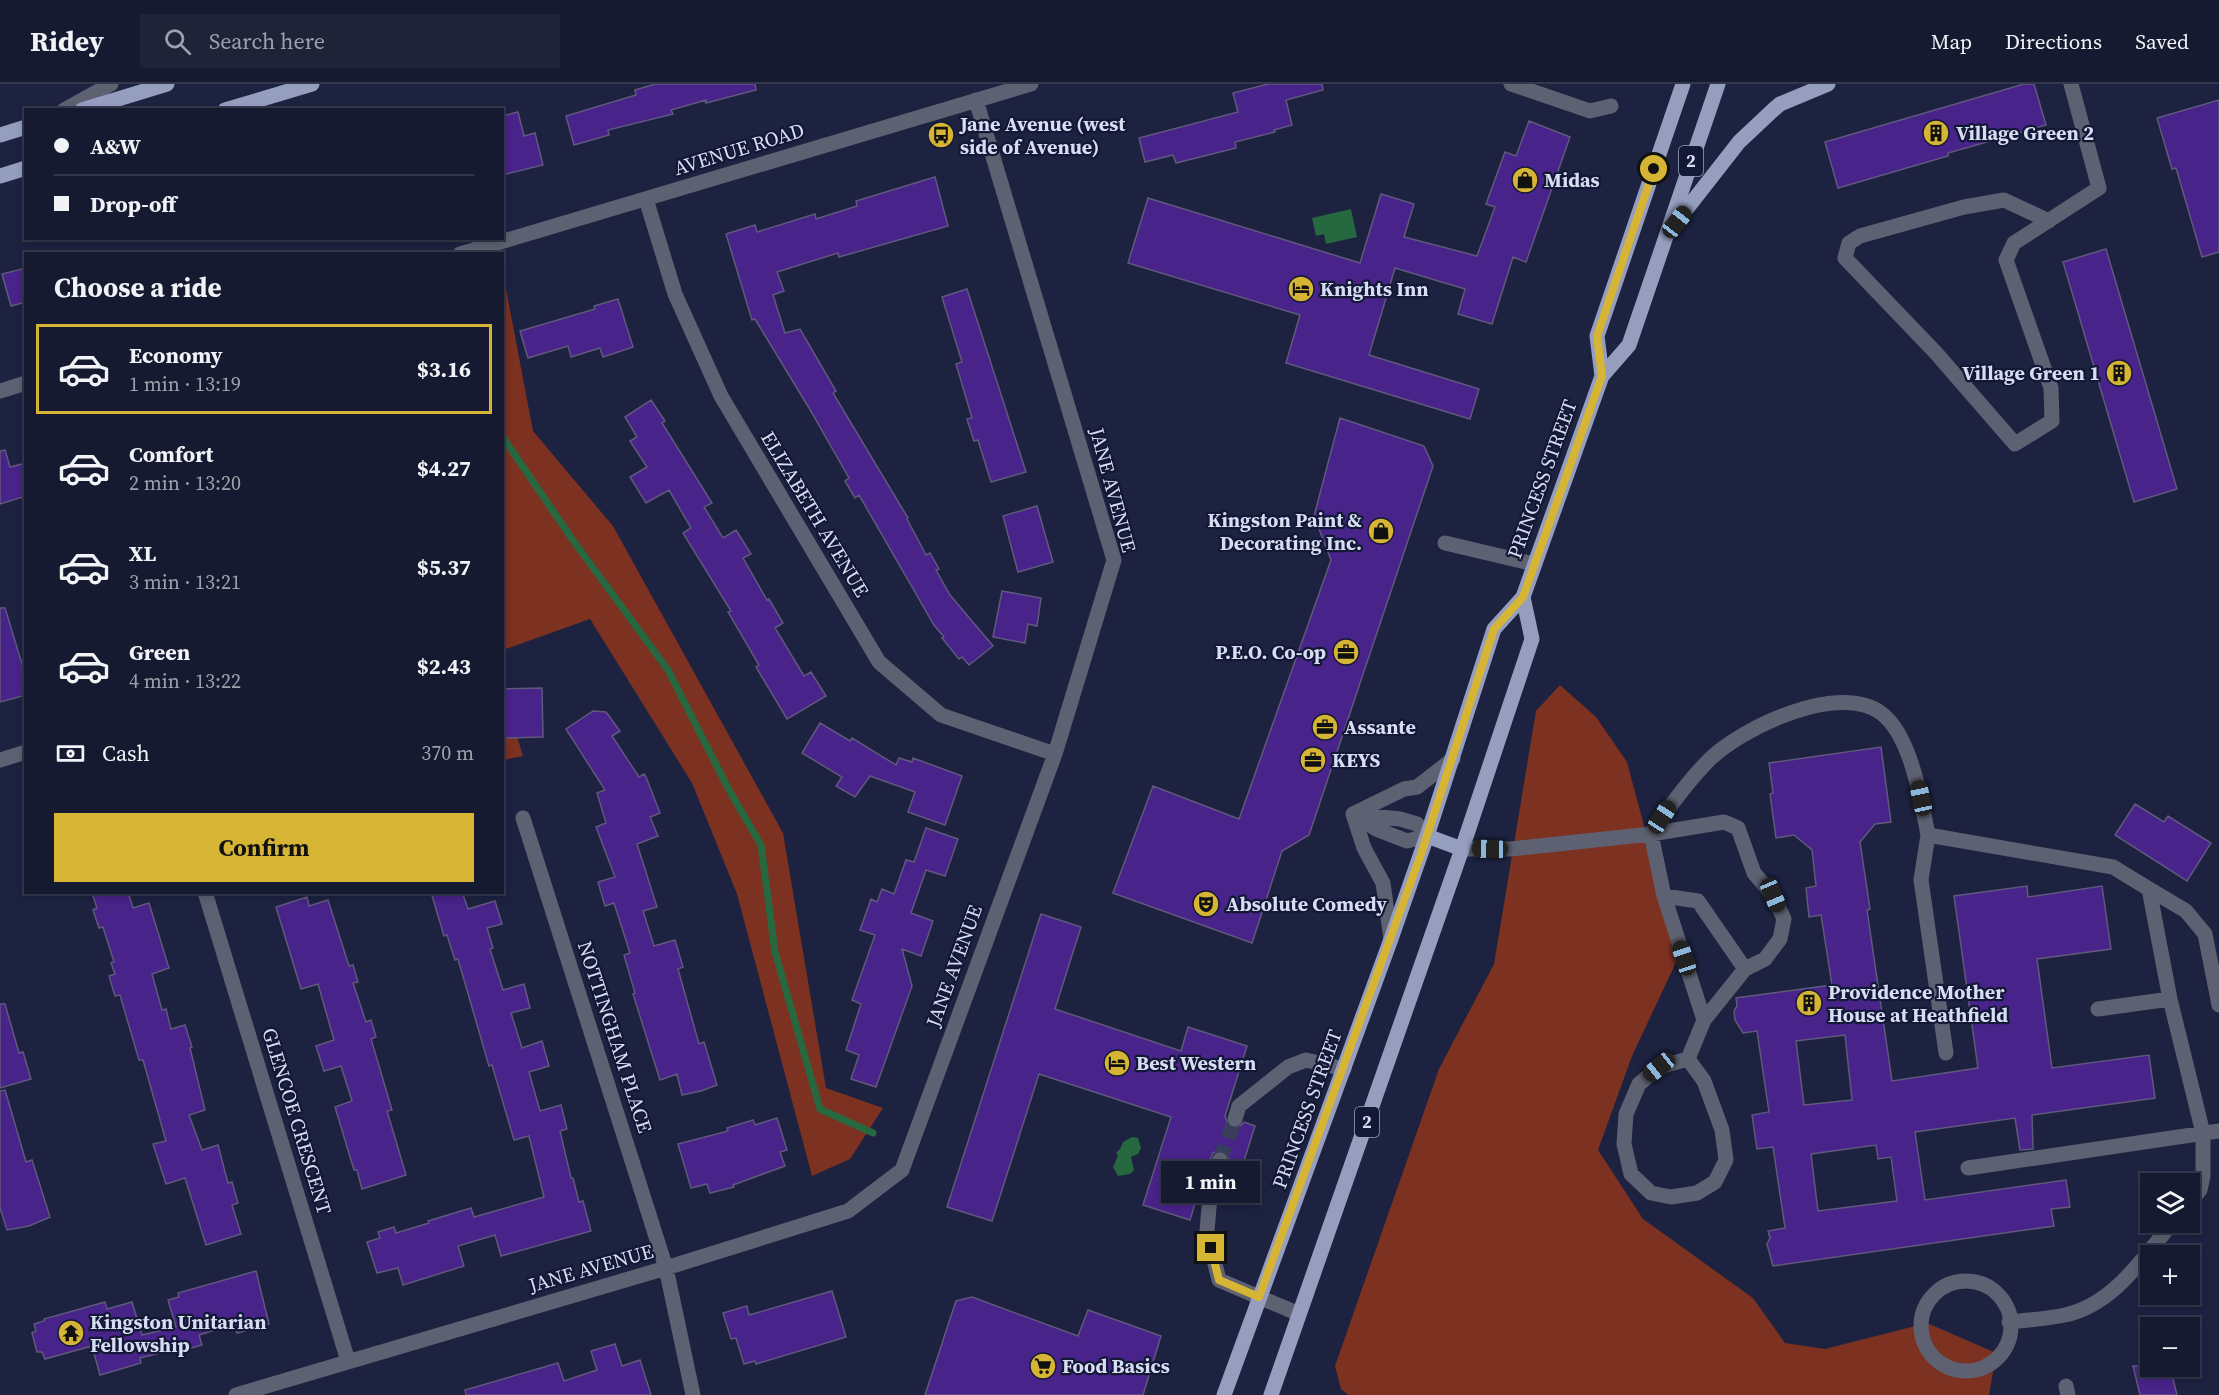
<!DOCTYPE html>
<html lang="en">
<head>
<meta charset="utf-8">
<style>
  :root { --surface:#151a30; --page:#1e2338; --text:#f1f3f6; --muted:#9da1ab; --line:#34384c; --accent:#d6b534 }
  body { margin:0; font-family:"Source Serif 4",serif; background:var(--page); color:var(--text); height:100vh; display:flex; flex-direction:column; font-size:22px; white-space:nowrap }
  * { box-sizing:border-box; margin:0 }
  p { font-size:20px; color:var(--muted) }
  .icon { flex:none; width:33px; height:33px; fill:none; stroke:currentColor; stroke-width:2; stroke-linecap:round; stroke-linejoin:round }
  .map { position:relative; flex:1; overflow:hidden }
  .details { position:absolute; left:24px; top:168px; width:480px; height:642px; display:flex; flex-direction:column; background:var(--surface); border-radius:0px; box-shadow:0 3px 9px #0003,0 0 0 2px var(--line) }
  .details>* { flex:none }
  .top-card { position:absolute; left:24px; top:24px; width:480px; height:132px; border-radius:0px; box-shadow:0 3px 9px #0003,0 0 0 2px var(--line); display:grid; align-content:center; height:132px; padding:0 30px; background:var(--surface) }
  .controls { position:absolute; left:2140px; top:1089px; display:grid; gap:12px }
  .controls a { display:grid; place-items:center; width:60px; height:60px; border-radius:0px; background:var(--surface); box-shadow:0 3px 9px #0003,0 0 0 2px var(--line); font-size:30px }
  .end { position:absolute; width:27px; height:27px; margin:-14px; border:8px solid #d6b534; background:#111; box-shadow:0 0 0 3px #111 }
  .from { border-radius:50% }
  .bubble { position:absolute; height:42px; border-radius:0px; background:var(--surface); box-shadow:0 3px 9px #0003,0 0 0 2px var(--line); font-size:20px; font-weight:700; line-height:42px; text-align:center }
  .car { position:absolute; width:18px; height:36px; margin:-18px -9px; border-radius:8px; box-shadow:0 0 4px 2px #0007; background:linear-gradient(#222 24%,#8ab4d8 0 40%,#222 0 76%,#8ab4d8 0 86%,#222 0) }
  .top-card b { display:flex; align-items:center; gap:21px; height:57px; font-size:22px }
  .top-card b+b { border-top:2px solid var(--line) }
  .top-card i { width:15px; height:15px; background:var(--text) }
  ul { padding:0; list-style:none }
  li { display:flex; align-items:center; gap:18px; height:90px; margin:0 12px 9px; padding:0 18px; border:3px solid transparent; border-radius:0px }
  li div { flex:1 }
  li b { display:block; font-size:22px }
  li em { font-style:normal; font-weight:700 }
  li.selected { border-color:var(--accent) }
  li>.icon { width:54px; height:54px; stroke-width:1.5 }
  h2 { padding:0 30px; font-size:27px; line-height:72px }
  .pay { display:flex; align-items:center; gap:15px; height:66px; padding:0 30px; font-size:22px }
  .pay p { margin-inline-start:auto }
  .primary-button { display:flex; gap:12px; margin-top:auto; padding:12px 30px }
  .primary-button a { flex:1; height:69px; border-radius:0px; background:var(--accent); color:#111; font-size:24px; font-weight:700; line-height:69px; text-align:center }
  header { display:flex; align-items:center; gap:36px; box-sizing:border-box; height:84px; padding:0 30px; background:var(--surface); border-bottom:2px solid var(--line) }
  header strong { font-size:28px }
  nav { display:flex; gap:33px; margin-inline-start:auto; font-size:21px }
  .search { width:420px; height:54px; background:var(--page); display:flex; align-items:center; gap:15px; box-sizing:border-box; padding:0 21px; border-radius:0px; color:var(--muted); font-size:22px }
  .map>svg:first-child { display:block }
  .green { fill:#7c3121 }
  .water { fill:#266940 }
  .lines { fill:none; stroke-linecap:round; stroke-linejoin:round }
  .stream { stroke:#266940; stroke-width:7 }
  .building { fill:#482389; stroke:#60587d; stroke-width:1.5; fill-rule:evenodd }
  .minor-tunnel { stroke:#383e5b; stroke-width:15; stroke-dasharray:15 8; stroke-linecap:butt }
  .minor { stroke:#5d6171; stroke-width:15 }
  .major { stroke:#959ebf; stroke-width:15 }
  .route { stroke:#d6b534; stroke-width:8 }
  .labels { text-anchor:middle; stroke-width:4.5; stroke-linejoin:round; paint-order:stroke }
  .shield { fill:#131836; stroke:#9ca2ba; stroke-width:1.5 }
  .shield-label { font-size:18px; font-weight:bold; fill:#d7ddf2 }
  .poi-label { font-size:20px; font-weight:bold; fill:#d7ddf2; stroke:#131836; text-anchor:start }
  .street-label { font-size:20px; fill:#d7ddf2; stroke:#131836 }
</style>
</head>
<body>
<header>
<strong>Ridey</strong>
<div class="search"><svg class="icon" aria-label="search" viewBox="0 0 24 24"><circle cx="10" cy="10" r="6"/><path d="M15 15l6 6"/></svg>Search here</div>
<nav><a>Map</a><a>Directions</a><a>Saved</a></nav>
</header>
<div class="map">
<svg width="2219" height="1311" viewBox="0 0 2219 1311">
  <rect width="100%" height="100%" fill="#1c2240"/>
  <path class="green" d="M502,184L533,347L613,442L783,749L826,1004L883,1024L850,1075L812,1092L737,810L692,699L590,535L503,566Z
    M1560,601L1596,633L1627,678L1679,872L1632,972L1598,1066L1643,1135L1753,1214L1785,1259L1825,1265L1927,1239L1996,1269L1989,1311H1348L1341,1305L1335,1282L1439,985L1494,880L1536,627Z
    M502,603L523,672L503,676H502Z"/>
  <path class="water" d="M1351,125L1357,153L1326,160L1324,150L1316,152L1312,134Z
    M1132,1053L1138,1054L1141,1064L1138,1070L1131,1073L1134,1086L1130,1090L1118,1092L1113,1083L1118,1072L1116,1069L1120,1065L1123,1058Z"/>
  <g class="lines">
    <path class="stream" d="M502,352L572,455L668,586L729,706L761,761L775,868L820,1025L873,1049"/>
  </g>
  <path class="building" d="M655,0H755L756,6L706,19V16L671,26L673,30L608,46L609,51L574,61L566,32L636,11L635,6Z
    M1268,0H1322L1323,6L1286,16L1292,41L1274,46L1275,48L1235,58L1236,64L1176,79L1173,71L1145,78L1139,54L1238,28L1233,9Z
    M2024,0H2034L2046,41L1948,69V72L1838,104L1825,58Z
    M2219,16V168L2202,173L2176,84L2172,85L2157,34Z
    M518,28L524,52L535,49L543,81L502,91V32Z
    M1529,37L1570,53L1526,178L1513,173L1492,240L1458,230L1465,205L1395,184L1369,271L1479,305L1470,335L1286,279L1300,231L1128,179L1148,114L1360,179L1381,110L1414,120L1404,153L1477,172L1495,123L1486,120L1505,68L1516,72Z
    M935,93L948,142L839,173L838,169L777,188L784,207L773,211L785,249L800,245L836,307L833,309L908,434L907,435L926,471L930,469L939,485L936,486L950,511L993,562L969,581L962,573L959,575L942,554L944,553L934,541L859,411L855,414L845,397L849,394L809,324L755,235L752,236L726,150L755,141L757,148L815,130L816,135L857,122L856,117Z
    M2106,165L2177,405L2134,418L2063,178Z
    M26,184V218L11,222L2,190Z
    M967,205L1026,388L991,398L978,356L974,357L967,335L972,334L956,280L962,278L942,213Z
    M618,215L633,263L603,273L600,264L571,273L568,262L528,274L520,247L595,225L594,222Z
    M651,316L665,337L662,339L712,419L704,423L723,454L736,446L751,470L743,474L767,516L769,515L783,539L775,544L804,592L811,588L826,612L787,635L756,583L759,581L728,528L731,527L683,449L691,444L669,406L646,419L630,393L647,383L630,357L637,353L625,333Z
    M1340,334L1424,362L1433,382L1309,751L1282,767L1252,859L1113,809L1153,702L1239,735L1331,476L1314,432Z
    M5,366L10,383L26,379V412L0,420V367Z
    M1037,422L1053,478L1018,488L1003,432Z
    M1002,507L1041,514L1037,542L1028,540L1025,559L993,553Z
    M0,524H5L26,593V611L0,618Z
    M542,604L543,653L504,654L502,605Z
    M593,627L606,628L620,647L612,652L639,693L644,690L646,693L660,729L650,733L658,752L637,760L657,823L643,827L654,862L675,856L683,883L678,885L699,960L704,958L717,1001L701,1007L682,1011L677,990L660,996L633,910L635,909L624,871L630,869L614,819L605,822L598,798L615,793L596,743L606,739L597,709L605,706L566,645Z
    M820,639L850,657L852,654L896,681L899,674L912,678L913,674L962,692L945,741L908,728L915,708L870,692L855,713L836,702L842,693L802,669Z
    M1881,663L1891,738L1875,740L1860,758L1870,825L1867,826L1892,997L1978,984L1954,812L2027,802L2028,813L2102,802L2111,865L2037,875L2052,984L2149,971L2155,1014L2032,1031L2033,1065L2020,1066L2015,1034L1915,1048L1925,1116L2066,1096L2070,1123L2051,1125L2054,1142L1773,1182L1767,1160L1770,1154L1768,1147L1785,1144L1773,1063L1757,1065L1752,1031L1769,1028L1757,947L1743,949L1735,936L1734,927L1737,922L1736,914L1832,901L1821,831L1809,833L1806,804L1816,802L1812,766L1794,751L1776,754L1770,710L1773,709L1769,679ZM1845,951L1852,1016L1804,1021L1796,957ZM1876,1061L1878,1075L1891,1073L1897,1117L1818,1127L1811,1070Z
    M2135,720L2164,738L2168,732L2211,759L2187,797L2115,751Z
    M926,744L958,755L945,792L926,786L911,829L933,837L921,872L902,865L912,902L876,1003L851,995L859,971L846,966L861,920L852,916L875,851L860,846L871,815L877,818L882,805L894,810L906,776L914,778Z
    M103,808H128L133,824L149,819L169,884L152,890L162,926L166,925L171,945L185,941L192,963L190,964L205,1026L189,1031L202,1066L218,1061L228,1099L232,1098L238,1119L232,1121L241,1150L206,1161L185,1094L166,1100L153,1060L166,1057L143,976H139L120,911L115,912L109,892L115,890L111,879L114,878L103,843L99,844L93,826L97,824L93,812Z
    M431,808H462L468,825L495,817L502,840L487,844L493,864L490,865L503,906L524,900L530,924L511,929L522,964L542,957L549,982L529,988L540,1027L561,1021L567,1045L560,1047L571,1094H573L579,1118L583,1117L591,1147L501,1172L495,1151L458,1162L464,1182L403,1201L398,1184L377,1189L367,1158L380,1154L378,1148L394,1143L396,1149L429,1139L428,1137L471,1124L474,1133L544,1113L529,1052L514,1056L492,981L489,982L458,875L455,876L447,851L444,852Z
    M307,813L309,822L328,816L349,882L353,881L358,898L353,899L366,938L371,936L376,953L371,955L392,1026L387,1027L406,1091L362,1105L357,1086H354L335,1023L352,1017L341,982L324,987L316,962L334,956L318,900L301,905L276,823Z
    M1041,830L1081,843L1055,925L1181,967L1188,943L1247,962L1225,1032L1228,1041L1232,1044H1238L1244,1038L1255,1042L1242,1083L1229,1079V1074L1224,1067L1219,1066L1213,1069L1202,1097L1190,1136L1143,1121L1171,1033L1039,990L992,1137L947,1123Z
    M0,920H5L19,969L23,968L31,995L0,1004Z
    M5,1006L26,1078L32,1076L50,1133L29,1142L7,1146L0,1124V1007Z
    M777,1034L787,1066L780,1068L785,1082L733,1101L734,1103L710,1109L707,1100L691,1104L678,1060L728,1047L727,1044L753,1036L755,1041Z
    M256,1187L269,1240L237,1249L234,1240L199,1251L202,1261L177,1268L176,1265L140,1274L141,1279L100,1291L92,1262L45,1275L42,1268H37L32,1249L36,1247L34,1240L44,1237V1235L105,1218L107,1225L132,1218L142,1251L176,1243L168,1216L179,1213L178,1209Z
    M832,1207L846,1253L756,1280L755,1277L744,1280L736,1254L731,1255L723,1229L747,1222L749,1231Z
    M972,1213L1078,1252L1088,1226L1161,1252L1143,1311H925L956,1217Z
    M615,1260L622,1282L640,1276L651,1311H466L465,1306L558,1279L564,1297L597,1286L591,1267Z
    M2133,1282H2170L2177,1311H2140Z"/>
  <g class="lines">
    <path class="minor-tunnel" d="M1220,1076L1235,1035"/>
    <path class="minor" d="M1511,0L1590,27L1611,22
      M64,26L111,0
      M646,115L675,210L721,312L879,578L941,631L1055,670
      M2049,137L2004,116L1964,123L1860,152L1849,159L1845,174L1936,269L2015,360L2052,337L2051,304L2006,176L2014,159L2099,104L2071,0
      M460,170L1031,0
      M0,307L26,299
      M1445,459L1534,480
      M0,676L26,668
      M1353,730L1400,735L1417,740L1427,752L1407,757L1376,745Z
      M1353,730L1364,764L1383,799L1391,855
      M1353,730L1404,705L1417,703L1453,675
      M523,734L666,1184L693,1311
      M1928,751L1921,796L1946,969
      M1462,765H1511L1651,750C1669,723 1687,698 1710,675C1743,643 1839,598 1881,629C1911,651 1921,716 1928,751L2113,783L2149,805L2170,915L2203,1049V1092L2200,1106L2190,1118
      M2149,805L2186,827L2205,850L2219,921
      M205,808L348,1277
      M1664,812L1698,817L1745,885
      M2098,925L2170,915
      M1688,975L1704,936L1664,812L1651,750L1724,738L1738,744L1754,789L1773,811L1784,835L1780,855L1765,875L1745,885L1704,936
      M1688,975L1704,997L1722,1046L1726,1076L1715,1098L1697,1109L1671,1113L1651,1109L1631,1090L1624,1060L1626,1030L1639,1000L1659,983Z
      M1235,1035L1239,1022L1288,983L1306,976L1344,985
      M1220,1076L1211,1100L1207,1147L1219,1196L1299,1230
      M1968,1084L2219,1047
      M1921 1242a45 45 0 1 1 90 0a45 45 0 1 1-90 0Z
      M2009,1238C2027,1236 2046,1235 2065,1231C2113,1221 2143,1174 2173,1138
      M2066,1302L2068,1311
      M236,1311L666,1184L848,1127L902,1086L1055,670L1114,476L976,16"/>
    <path class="major" d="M82,26L167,0
      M225,26L312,0
      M0,51L26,43
      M0,92L26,84
      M1671,145L1739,58L1772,27L1780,20L1828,0
      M1602,292L1597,252L1683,0
      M1427,752L1462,765
      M1224,1311L1391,855L1427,752L1494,545L1523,513L1602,292L1629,261L1718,0
      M1271,1311L1462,765L1532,555L1523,513"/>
  </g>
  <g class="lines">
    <path class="route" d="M1211,1164L1219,1196L1259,1213L1420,773L1494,545L1523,513L1602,292L1597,252L1654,85"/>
  </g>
  <defs>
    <symbol id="building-disc" viewBox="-11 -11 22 22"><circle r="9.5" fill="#d6b534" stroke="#131836"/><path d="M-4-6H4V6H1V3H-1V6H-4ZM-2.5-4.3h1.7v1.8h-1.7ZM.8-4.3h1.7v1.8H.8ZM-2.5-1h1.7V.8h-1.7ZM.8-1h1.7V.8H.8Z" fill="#111"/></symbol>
    <symbol id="bus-disc" viewBox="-11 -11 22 22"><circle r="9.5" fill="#d6b534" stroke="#131836"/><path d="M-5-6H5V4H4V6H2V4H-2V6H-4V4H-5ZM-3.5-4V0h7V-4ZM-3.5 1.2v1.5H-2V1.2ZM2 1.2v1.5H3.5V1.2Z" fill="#111"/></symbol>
    <symbol id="shop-disc" viewBox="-11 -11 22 22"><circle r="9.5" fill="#d6b534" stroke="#131836"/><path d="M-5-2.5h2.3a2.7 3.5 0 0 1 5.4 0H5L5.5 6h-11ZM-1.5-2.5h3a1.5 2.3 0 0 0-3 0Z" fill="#111"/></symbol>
    <symbol id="hotel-disc" viewBox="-11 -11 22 22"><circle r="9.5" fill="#d6b534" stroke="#131836"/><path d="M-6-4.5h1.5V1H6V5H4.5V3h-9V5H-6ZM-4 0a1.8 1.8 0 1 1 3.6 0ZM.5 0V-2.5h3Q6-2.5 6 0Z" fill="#111"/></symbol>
    <symbol id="office-disc" viewBox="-11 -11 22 22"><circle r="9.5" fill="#d6b534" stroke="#131836"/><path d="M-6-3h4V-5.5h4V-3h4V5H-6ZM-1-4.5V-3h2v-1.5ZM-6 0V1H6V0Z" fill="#111"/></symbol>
    <symbol id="theatre-disc" viewBox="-11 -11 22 22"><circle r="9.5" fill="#d6b534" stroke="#131836"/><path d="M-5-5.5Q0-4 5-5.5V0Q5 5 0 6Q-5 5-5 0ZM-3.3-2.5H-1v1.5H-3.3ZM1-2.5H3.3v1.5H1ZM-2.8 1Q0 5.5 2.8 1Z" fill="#111"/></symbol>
    <symbol id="temple-disc" viewBox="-11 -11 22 22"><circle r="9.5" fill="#d6b534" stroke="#131836"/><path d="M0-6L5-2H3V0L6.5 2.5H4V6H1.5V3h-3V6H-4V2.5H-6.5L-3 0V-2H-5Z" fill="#111"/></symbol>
    <symbol id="supermarket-disc" viewBox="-11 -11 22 22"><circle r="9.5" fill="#d6b534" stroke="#131836"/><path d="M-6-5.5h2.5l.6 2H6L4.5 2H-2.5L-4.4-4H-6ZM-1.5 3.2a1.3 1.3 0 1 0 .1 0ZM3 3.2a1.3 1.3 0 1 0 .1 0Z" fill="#111"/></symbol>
  </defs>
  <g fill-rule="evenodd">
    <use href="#building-disc" x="1921" y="34" width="30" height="30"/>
    <use href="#bus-disc" x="926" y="36" width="30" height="30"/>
    <use href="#shop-disc" x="1510" y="81" width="30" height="30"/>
    <use href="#hotel-disc" x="1286" y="190" width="30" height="30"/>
    <use href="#building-disc" x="2104" y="274" width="30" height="30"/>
    <use href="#shop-disc" x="1366" y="432" width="30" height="30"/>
    <use href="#office-disc" x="1331" y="553" width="30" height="30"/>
    <use href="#office-disc" x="1310" y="628" width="30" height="30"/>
    <use href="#office-disc" x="1298" y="661" width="30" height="30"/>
    <use href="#theatre-disc" x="1191" y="805" width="30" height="30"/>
    <use href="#building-disc" x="1794" y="904" width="30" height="30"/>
    <use href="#hotel-disc" x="1102" y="964" width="30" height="30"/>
    <use href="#temple-disc" x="56" y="1234" width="30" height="30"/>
    <use href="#supermarket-disc" x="1028" y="1267" width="30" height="30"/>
  </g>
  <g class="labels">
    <g class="shield">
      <rect x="1679" y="62" width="24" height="30" rx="4.5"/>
      <rect x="1355" y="1023" width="24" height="30" rx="4.5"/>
    </g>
    <g class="shield-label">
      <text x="1691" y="83">2</text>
      <text x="1367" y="1044">2</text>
    </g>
    <g class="poi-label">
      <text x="960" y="47">Jane Avenue (west<tspan x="960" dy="23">side of Avenue)</tspan></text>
      <text x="1956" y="56">Village Green 2</text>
      <text x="1544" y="103">Midas</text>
      <text x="1320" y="212">Knights Inn</text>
      <text x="2100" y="296" text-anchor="end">Village Green 1</text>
      <text x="1362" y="443" text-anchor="end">Kingston Paint &amp;<tspan x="1362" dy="23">Decorating Inc.</tspan></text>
      <text x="1326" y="575" text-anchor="end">P.E.O. Co-op</text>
      <text x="1344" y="650">Assante</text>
      <text x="1332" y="683">KEYS</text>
      <text x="1226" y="827">Absolute Comedy</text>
      <text x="1828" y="915">Providence Mother<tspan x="1828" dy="23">House at Heathfield</tspan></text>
      <text x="1136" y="986">Best Western</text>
      <text x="90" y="1245">Kingston Unitarian<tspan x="90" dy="23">Fellowship</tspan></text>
      <text x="1062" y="1289">Food Basics</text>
    </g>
    <g class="street-label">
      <text transform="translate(739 65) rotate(-17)" y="7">AVENUE ROAD</text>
      <text transform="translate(1542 395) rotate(-70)" y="7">PRINCESS STREET</text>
      <text transform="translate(1113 406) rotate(75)" y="7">JANE AVENUE</text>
      <text transform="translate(815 430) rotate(59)" y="7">ELIZABETH AVENUE</text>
      <text transform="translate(954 882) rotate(-70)" y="7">JANE AVENUE</text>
      <text transform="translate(615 953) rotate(72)" y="7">NOTTINGHAM PLACE</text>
      <text transform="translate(1307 1025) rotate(-70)" y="7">PRINCESS STREET</text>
      <text transform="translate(297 1037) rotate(73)" y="7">GLENCOE CRESCENT</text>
      <text transform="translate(591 1184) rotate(-16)" y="7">JANE AVENUE</text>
    </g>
  </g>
</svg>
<div class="controls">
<a><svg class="icon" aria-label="layers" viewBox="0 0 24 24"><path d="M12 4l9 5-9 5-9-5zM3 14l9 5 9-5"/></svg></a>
<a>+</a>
<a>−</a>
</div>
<i class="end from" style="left:1654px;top:85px"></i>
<i class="end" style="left:1211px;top:1164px"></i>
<div class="bubble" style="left:1161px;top:1077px;width:99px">1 min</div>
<i class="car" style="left:1677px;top:138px;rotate:38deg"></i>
<i class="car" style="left:1921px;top:714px;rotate:348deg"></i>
<i class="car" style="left:1662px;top:733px;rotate:33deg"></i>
<i class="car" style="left:1490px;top:765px;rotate:271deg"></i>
<i class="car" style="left:1773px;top:811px;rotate:157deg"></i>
<i class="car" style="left:1684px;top:874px;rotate:342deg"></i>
<i class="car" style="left:1659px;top:983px;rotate:231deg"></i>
<div class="top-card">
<b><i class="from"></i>A&amp;W</b>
<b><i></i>Drop-off</b>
</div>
<section class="details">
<h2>Choose a ride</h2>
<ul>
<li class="selected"><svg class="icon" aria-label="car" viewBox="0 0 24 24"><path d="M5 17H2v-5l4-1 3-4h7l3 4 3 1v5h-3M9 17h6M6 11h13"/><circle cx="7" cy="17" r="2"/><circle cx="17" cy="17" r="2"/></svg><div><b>Economy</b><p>1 min · 13:19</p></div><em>$3.16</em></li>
<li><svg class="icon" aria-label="car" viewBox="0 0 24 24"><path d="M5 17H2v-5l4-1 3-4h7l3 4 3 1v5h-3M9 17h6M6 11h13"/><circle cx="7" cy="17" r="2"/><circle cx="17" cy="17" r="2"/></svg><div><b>Comfort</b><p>2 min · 13:20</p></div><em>$4.27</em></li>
<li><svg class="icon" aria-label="car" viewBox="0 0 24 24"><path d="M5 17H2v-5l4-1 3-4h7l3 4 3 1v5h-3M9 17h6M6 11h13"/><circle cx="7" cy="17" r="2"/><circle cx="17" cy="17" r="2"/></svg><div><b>XL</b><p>3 min · 13:21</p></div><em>$5.37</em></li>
<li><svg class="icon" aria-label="car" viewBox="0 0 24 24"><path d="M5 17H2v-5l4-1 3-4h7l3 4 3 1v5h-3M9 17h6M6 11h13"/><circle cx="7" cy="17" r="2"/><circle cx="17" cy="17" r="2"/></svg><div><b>Green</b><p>4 min · 13:22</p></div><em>$2.43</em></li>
</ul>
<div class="pay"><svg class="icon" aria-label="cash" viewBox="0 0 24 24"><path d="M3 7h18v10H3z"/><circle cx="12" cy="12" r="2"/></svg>Cash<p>370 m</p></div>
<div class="primary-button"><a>Confirm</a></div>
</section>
</div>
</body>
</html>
